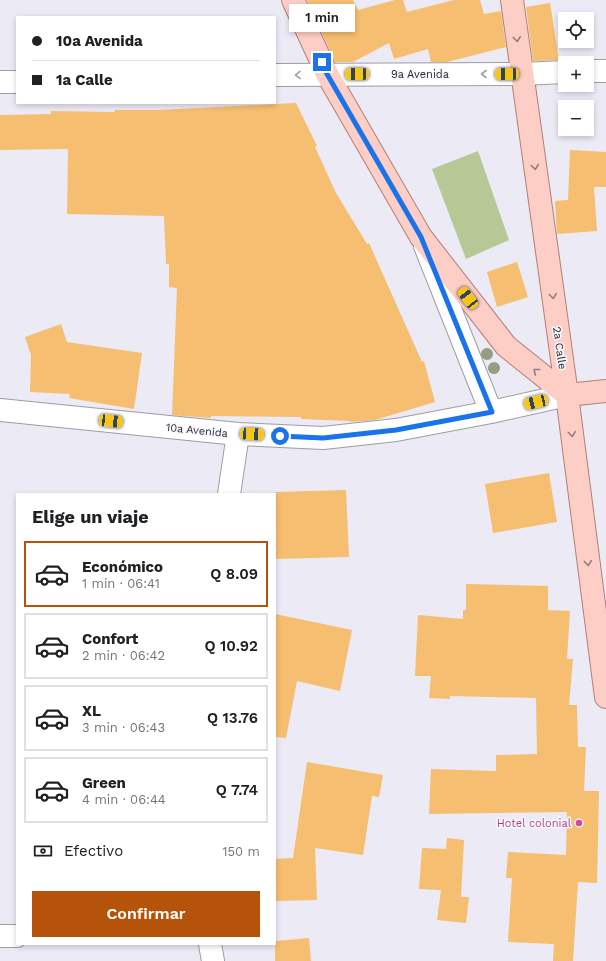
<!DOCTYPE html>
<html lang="es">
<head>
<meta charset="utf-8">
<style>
  :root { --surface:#fff; --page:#f6f6f6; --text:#202124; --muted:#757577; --line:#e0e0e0; --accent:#b45309 }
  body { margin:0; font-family:"Work Sans",sans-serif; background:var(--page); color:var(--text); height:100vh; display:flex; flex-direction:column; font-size:15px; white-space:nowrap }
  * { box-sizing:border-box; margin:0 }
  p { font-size:13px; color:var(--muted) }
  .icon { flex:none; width:22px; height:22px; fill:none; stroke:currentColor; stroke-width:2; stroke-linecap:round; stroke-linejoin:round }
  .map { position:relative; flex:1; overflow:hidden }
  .panel { position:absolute; left:16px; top:493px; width:260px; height:452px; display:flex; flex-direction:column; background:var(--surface); border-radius:0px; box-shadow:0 2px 6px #0003 }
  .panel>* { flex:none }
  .banner { position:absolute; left:16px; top:16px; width:260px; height:88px; border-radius:0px; box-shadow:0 2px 6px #0003; display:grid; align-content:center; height:88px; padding:0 16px; background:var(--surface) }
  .tools { position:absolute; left:558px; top:12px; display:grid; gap:8px }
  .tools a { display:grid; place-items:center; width:36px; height:36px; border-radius:0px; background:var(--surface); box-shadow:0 2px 6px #0003; font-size:20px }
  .end { position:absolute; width:18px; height:18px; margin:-9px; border:5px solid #1a73e8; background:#fff; box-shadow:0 0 0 2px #fff }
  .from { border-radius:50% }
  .bubble { position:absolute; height:28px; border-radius:0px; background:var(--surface); box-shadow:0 2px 6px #0003; font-size:13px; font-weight:600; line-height:28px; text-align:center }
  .car { position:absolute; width:12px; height:24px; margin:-12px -6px; border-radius:5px; box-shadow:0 0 3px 1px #0007; background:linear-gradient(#f5c518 24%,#345 0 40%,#f5c518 0 76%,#345 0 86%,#f5c518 0) }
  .banner b { display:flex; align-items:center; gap:14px; height:38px; font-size:15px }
  .banner b+b { border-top:1px solid var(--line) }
  .banner i { width:10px; height:10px; background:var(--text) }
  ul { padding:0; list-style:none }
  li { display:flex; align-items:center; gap:12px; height:66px; margin:0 8px 6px; padding:0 8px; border:2px solid var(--line); border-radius:0px }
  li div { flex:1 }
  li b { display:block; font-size:15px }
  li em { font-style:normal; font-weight:600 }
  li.on { border-color:var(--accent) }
  li>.icon { width:36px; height:36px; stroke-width:1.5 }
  h2 { padding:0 16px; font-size:18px; line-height:48px }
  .pay { display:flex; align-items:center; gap:10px; height:44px; padding:0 16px; font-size:15px }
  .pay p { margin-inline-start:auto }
  .button { display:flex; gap:8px; margin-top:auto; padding:8px 16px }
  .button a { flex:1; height:46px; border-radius:0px; background:var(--accent); color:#fff; font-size:16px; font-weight:600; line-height:46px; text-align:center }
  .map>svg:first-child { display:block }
  .green { fill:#b6c895 }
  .building { fill:#f6be70 }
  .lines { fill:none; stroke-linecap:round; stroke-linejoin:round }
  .minor-casing { stroke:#9d9ca6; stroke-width:24 }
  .major-casing { stroke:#b27f78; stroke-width:24 }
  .minor { stroke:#fff; stroke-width:22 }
  .major { stroke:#fdcec6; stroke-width:22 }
  .tree { fill:#949e82 }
  .oneway { stroke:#937c7a }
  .oneway2 { stroke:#9f9fa0 }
  .route { stroke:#1a73e8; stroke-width:5 }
  .hotel-dot { fill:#d1479c; stroke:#f8f8ff; stroke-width:1.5 }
  .labels { text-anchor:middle; stroke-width:3; stroke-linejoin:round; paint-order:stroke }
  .street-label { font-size:11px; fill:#29292d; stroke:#f8f8ff }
  .hotel-label { font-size:11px; fill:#b23c85; stroke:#f8f8ff; text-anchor:end }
</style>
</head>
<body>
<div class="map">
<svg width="606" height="961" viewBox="0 0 606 961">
  <rect width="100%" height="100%" fill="#ebeaf5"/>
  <path class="green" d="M478,151L509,240L466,259L432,169Z"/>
  <path class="building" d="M307,0H353L358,10L395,0H403L407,12L454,0H480L484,14L501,11L506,47L447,62H431L428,49L394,59L389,43L353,62H335Z
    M550,3L559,60L533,61L526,7Z
    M296,103L317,146L315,147L336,193L367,244L369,243L422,362L424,361L435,402L375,420L350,422V421L301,419V417L211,416V418L172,415L177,288L169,287V264H166L164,216L67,214L68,149L0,150V115L51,114V111L115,112V110H158Z
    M570,150L606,152V187H594L597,231L557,234L555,201L568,200Z
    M517,262L528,297L497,307L487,272Z
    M61,324L67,342L142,353L134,409L69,398L70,394L30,392L31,355L25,337Z
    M549,473L557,522L493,533L485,484Z
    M346,490L349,557L275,559V492Z
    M466,584L548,586V610L570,611L567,659H573L569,705H577L578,747H586L584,791H599L597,883L578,882L573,961H553L554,944L508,942L512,878H506L508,852L566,855L567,812L429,814L431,769L496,771V755L537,754L536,698L450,696V699L429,698L431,676H415L418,615L463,619V610H466Z
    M275,614L352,630L340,691L297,681L286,738L275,737Z
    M307,762L383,775L379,797L372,796L363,855L315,848L317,900L275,901V859L293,858Z
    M447,838L464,840L461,897H469L466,923L437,920L441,890L419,889L422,848L446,849Z
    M309,938L311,961H275V941Z"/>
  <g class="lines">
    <defs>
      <path id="minor" d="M587,71H606
        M275,75L522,74L565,72
        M0,82H17
        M425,246L491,412
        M0,410L238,434L323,438L396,430L491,412L567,395
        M229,494L238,434
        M0,936H17
        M210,944L213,961"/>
      <path id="major" d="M293,0L327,74L421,237L506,346L567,395
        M512,0L567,395L606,697
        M567,395L606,391"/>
    </defs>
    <use href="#minor" class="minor-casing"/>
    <use href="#major" class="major-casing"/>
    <use href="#minor" class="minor"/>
    <use href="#major" class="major"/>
  </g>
  <g class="tree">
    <circle cx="487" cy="354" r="6"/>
    <circle cx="494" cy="368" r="6"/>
  </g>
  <defs><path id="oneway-chevron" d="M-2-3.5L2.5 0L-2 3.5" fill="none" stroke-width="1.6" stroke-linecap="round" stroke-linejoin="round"/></defs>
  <g class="oneway">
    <use href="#oneway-chevron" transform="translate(517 39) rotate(83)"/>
    <use href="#oneway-chevron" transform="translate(535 167) rotate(82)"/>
    <use href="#oneway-chevron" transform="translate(553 296) rotate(82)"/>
    <use href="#oneway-chevron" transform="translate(536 371) rotate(-141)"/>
    <use href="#oneway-chevron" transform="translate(572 434) rotate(83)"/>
    <use href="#oneway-chevron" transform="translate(588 563) rotate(83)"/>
  </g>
  <g class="oneway2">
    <use href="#oneway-chevron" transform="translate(484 74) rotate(180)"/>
    <use href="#oneway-chevron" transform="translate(298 75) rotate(179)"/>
  </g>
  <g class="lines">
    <path class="route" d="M280,436L323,438L396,430L492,412L421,237L327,74L322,62"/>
  </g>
  <circle class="hotel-dot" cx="579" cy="823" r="4"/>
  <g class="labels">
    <g class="street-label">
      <text x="420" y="78">9a Avenida</text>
      <text transform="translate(560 348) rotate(82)" y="4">2a Calle</text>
      <text transform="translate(197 430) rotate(6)" y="4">10a Avenida</text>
    </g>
    <g class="hotel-label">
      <text x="571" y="827">Hotel colonial</text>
    </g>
  </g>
</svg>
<div class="tools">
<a><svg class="icon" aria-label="locate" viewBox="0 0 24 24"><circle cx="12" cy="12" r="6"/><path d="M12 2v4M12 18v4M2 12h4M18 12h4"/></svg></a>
<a>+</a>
<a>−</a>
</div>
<i class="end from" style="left:280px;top:436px"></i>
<i class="end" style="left:322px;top:62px"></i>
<div class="bubble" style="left:289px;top:4px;width:66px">1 min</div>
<i class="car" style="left:357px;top:74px;rotate:270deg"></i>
<i class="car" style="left:507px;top:74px;rotate:270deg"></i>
<i class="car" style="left:468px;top:298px;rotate:322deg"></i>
<i class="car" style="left:536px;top:402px;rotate:257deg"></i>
<i class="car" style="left:111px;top:421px;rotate:96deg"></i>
<i class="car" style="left:252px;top:434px;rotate:93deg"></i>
<div class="banner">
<b><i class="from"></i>10a Avenida</b>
<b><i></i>1a Calle</b>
</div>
<section class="panel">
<h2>Elige un viaje</h2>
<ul>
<li class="on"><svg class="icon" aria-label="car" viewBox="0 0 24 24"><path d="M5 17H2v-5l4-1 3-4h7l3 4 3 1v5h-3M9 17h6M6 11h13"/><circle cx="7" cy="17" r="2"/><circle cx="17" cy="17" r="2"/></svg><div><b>Económico</b><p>1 min · 06:41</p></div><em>Q 8.09</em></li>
<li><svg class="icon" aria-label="car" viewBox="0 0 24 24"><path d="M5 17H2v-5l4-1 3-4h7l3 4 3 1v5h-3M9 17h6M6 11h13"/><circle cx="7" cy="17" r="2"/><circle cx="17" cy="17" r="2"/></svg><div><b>Confort</b><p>2 min · 06:42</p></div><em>Q 10.92</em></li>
<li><svg class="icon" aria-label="car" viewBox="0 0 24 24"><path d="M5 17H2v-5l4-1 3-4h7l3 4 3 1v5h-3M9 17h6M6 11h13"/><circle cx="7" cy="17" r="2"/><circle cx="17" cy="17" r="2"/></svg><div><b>XL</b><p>3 min · 06:43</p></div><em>Q 13.76</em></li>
<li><svg class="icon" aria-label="car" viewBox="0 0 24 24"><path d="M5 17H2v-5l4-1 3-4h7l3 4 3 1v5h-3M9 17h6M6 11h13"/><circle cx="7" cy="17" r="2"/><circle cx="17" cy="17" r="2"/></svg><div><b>Green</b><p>4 min · 06:44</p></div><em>Q 7.74</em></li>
</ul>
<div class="pay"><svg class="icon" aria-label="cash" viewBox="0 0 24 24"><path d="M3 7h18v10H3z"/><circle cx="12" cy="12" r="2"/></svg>Efectivo<p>150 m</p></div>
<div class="button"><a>Confirmar</a></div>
</section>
</div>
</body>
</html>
